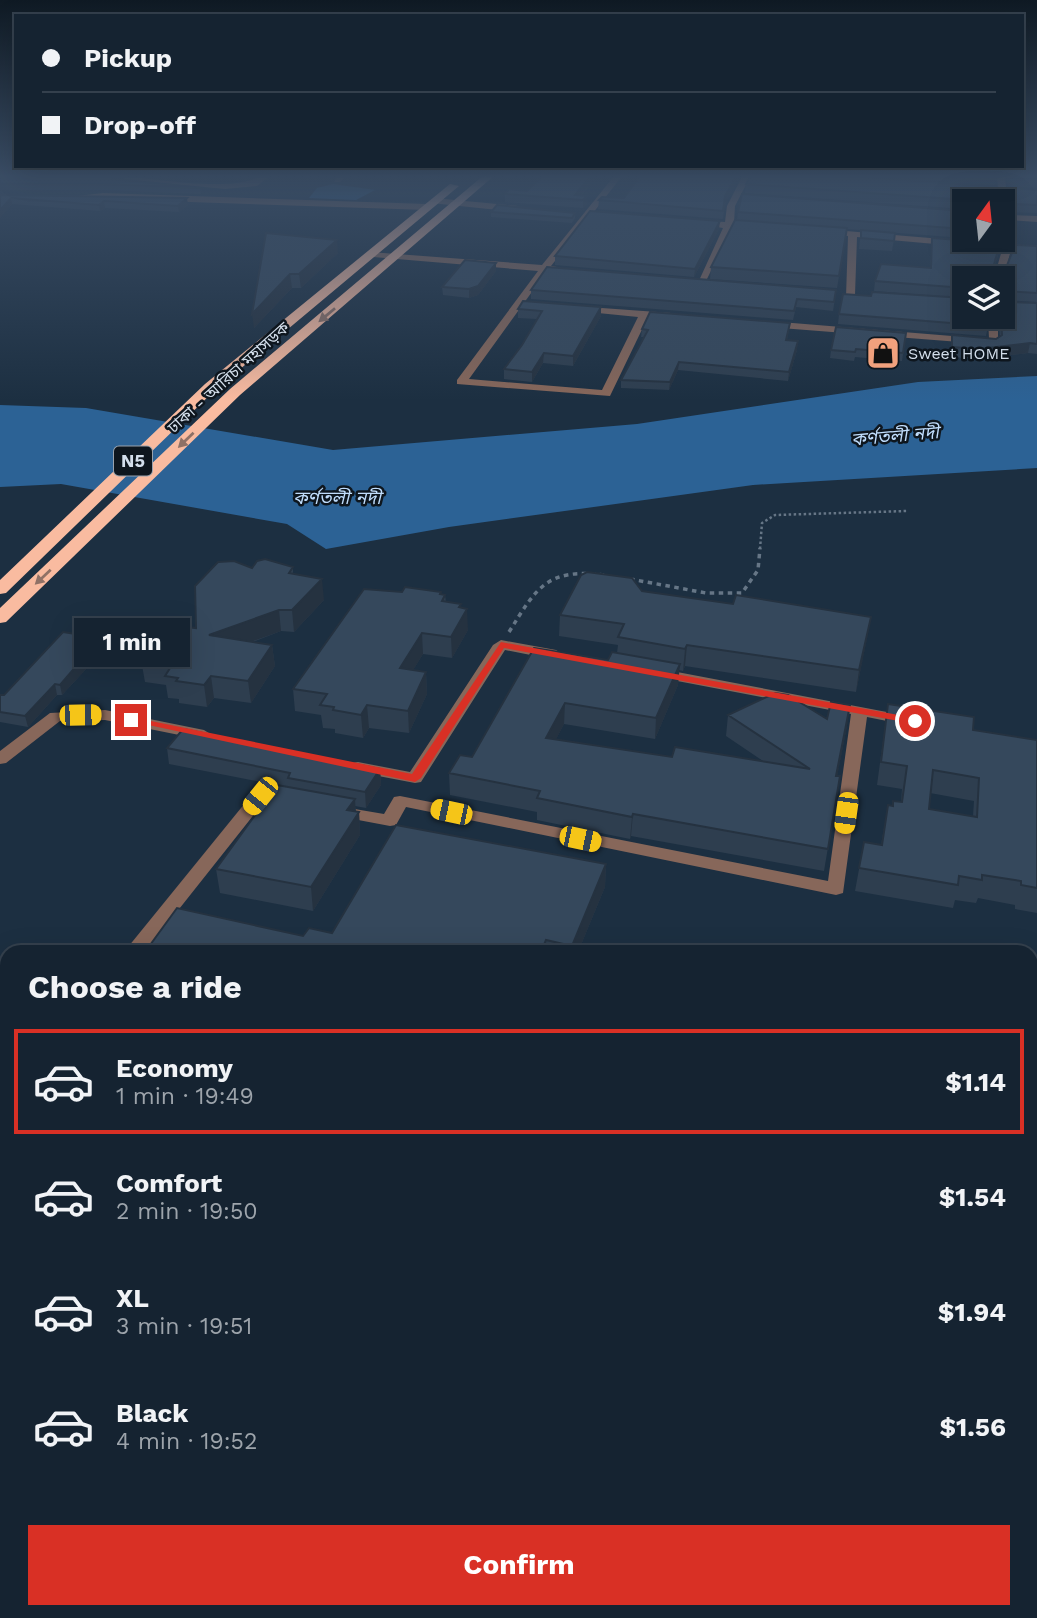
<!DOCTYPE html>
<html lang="en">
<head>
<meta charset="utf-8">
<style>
  :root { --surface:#152331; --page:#1e2b39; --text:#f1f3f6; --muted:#9da4ab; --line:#34404d; --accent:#d93025 }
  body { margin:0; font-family:"Work Sans","Noto Sans Bengali",sans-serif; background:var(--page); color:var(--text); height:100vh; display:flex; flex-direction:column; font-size:26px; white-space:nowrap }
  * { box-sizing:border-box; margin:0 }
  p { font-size:23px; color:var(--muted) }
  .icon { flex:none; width:38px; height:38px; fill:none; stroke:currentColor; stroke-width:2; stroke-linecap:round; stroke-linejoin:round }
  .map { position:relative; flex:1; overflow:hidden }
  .details { position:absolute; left:0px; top:945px; width:1038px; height:674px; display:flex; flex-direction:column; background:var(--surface); border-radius:21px 21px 0 0; box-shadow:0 7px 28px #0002,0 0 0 2px var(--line) }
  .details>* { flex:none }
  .hud { position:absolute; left:14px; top:14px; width:1010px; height:154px; border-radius:0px; box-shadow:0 7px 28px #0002,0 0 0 2px var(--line); display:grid; align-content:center; height:154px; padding:0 28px; background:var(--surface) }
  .needle { width:46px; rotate:15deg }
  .fabs { position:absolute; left:952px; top:189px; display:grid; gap:14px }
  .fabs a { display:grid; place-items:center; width:63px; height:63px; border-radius:0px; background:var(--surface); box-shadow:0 7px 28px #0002,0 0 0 2px var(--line); font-size:35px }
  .end { position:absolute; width:32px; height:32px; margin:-16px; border:9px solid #d93025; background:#fff; box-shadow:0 0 0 4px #fff }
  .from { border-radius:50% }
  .bubble { position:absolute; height:49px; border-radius:0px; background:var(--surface); box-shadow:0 7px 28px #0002,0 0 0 2px var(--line); font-size:23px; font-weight:700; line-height:49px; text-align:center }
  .car { position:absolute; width:21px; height:42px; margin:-21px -10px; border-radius:9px; box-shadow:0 0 5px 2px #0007; background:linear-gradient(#f5c518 24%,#345 0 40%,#f5c518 0 76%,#345 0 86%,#f5c518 0) }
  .hud b { display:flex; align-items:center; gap:24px; height:66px; font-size:26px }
  .hud b+b { border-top:2px solid var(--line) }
  .hud i { width:18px; height:18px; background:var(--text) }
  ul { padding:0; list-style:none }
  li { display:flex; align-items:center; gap:21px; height:105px; margin:0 14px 10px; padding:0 14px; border:4px solid transparent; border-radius:0px }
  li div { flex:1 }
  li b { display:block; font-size:26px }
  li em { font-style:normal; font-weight:700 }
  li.selected { border-color:var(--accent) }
  li>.icon { width:63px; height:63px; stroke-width:1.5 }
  h2 { padding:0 28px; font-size:32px; line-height:84px }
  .action { display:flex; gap:14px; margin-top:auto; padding:14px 28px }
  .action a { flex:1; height:80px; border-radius:0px; background:var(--accent); color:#fff; font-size:28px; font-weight:700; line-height:80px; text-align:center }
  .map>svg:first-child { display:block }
  .water { fill:#2c6295 }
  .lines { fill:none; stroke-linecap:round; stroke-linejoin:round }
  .path-far1 { stroke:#667686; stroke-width:2.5; stroke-dasharray:2.5 2.5; stroke-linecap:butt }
  .path { stroke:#667686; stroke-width:3.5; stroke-dasharray:4.5 4.5; stroke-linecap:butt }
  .minor { fill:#87675a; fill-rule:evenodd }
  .highway { fill:#f9bba0; fill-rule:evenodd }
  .wall { fill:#2e3e4f; fill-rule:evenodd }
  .shaded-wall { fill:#253240 }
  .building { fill:#35485c; stroke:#253240; stroke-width:2; fill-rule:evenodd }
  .oneway { fill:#8f7166 }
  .route { fill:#d93025 }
  .labels { text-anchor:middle; stroke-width:5; stroke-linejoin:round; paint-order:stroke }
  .far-poi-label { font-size:16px; fill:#d3deeb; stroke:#0e161e; text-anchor:start }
  .far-street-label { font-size:16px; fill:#d3deeb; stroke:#0e161e }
  .far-water-label { font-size:18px; font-style:italic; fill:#c0ddfc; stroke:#0e161e }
  .shield { fill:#0e161e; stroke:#98a2ae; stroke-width:2 }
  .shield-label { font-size:18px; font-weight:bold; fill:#d3deeb }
</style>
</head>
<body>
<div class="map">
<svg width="1037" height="1618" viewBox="0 0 1037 1618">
  <rect width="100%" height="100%" fill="#1c2f41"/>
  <path class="water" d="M333,184L375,190L356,200L309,198L317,188Z
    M1037,376V468L753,485L449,527L326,549L287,524L61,484L0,487V405L86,408L333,450L637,424L918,382Z"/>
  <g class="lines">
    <path class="path-far1" d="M760,549L762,523L775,515L907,511"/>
    <path class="path" d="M630,579L706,593H742L758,570L760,548
      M509,632C537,587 547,568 604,575"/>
    <path class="minor" d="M262,175H271L257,186L225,189L124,179L128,177C162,179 235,193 262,175Z
      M338,175H347L340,182H334Z
      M615,175H623L551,266L557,267V271H547L469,379L602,390L638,317L578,311L573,308L574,306L671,313L676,316L675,318L648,317L610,396L457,384V380L538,271L373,257L368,254L370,252L542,265Z
      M743,175H751L735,206L734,223L760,227L755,230L732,228L705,283L697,285L723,228L692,223L696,220L725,222L727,206Z
      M997,175H1005L1006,188L1037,190V196L1007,194L1009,215L1037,216V222L1009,220L1011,245L1037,247V253L1011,250L1003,280L994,278L1002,250L857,237L855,295L846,297L848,236L822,233V229L1002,244L1003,201H999L998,193L974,189L978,186L998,188Z
      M103,193L427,204L431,207L427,210L103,199L56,202L52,199Z
      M434,198L518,206L522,209L518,212L431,203Z
      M988,317H998V345L768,327L763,324L768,321L989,339Z
      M501,640L556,650L564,655L556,660L505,650L421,782L415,783L352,771L350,767L352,763L358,762L410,772L493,645Z
      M656,668L913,717L915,720L913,723L907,725L867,717L843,893L836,895L406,807L396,825L390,826L337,816L328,811L337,806L384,814L394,797L400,796L828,881L851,714L651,676L648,673Z
      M105,710L204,730L212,735L204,740L105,720L60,721L6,763L0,764V751L50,713Z
      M260,791L295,797L298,801L289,806L264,802L145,952H124L254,792Z
      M0,1405H7V1429H0Z
      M26,1612H55L54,1618H24Z"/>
    <path class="highway" d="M484,175H495L240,395L6,622L0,623V608L230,389Z
      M450,184L459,186L215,390L6,593L0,594V580L205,384Z"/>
  </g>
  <path class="wall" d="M0,175H127L120,180L200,188L201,194L103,190H0Z
    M597,175L581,196H587V204L583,208L505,202V194L527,191L553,177Z
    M839,175H997L995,185Z
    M1006,175H1037V188L1008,186Z
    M746,184L1002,201H964V209L745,193Z
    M1012,188L1037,190V213L1011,212L1010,197Z
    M0,195L188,205L179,212L105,208L100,211L12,204L0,218Z
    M599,200L725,205L723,219L598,209Z
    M964,211V238L872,231L895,233L892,251L859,249L861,230L847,229L837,288L710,279L711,267L737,220L738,212Z
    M491,212L575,213V218L572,223L491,217Z
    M719,229L694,277L555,265V256Z
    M266,233L338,253L301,288H292L254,328Z
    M932,238L999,252L994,268L1004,273L1037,246V302L1004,300L1005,302L1037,303V354L1028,353L977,359L950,357L952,335L996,339L1000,337L998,317H1003V278H964V298L874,291L875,281L930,268Z
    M496,271L478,295L469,298L443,295L442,287Z
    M531,290L835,298L833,311L796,307L793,320L531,299Z
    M871,296L988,326L986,336L838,324L839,314Z
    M601,307V316L573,366L543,363L532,382L504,379V369L522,345L537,319L518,318V309Z
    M790,323L787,340L797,350L788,381L678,370L669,390L621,388V380L644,337H641L642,329Z
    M906,333L902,361L855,357L854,361L830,358L831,350Z
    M293,567V574L324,600L294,632L281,631L253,642L272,645L275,666L251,703L214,698L207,707L179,703V699L168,698L166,685L145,682L141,660L196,628L252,568Z
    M642,591L733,604L871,617L856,692L685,666L683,671L679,670L678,685L655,739L564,724L556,739L672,757L763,761L726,736L728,715L827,719L847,726L837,776H840L824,871L631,836L630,839L537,820V812L450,795L449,773L608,660L617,653L618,645L559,636L560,615Z
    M402,592H441V594L445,595L446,602L461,608L468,630L452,658L423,654L413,670L426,672L427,694L409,733L369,728L363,738L335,733V729L323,728L321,715L295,711L293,689Z
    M97,648L86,660L88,667L62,695H57L28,727L0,722V695H4Z
    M888,704L973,730L1037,740V913L1015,909V905L978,898L976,903L955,900L953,908L855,891L864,842L881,845L888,805L893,806L901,802L902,789L877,785ZM930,793L974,801L973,816L929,809Z
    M167,748L380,769L381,785L366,808L355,806L356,811L359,812L360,835L313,911L220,893L216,869L277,785L169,764Z
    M606,864L605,887L578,952H145L332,933Z
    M7,1185V1267H0V1194Z
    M0,1540H7V1605H0Z
    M677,1612H763L761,1618H693Z"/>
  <path class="shaded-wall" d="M118,175H127L113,186L112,179Z
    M591,175H597L577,200L575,195Z
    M737,175H740L725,205L723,219L725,196Z
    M587,196V204L583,208V200Z
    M11,198L12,204L0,218V210Z
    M187,198L188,205L179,212L178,206Z
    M104,201L105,208L100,211L99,205Z
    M720,221L719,229L694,277L695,269Z
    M337,240L338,253L301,288L299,274Z
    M496,263V271L478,295L469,298V289Z
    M290,274L292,288L254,328L252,314Z
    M601,307V316L573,366V356Z
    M798,341L797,350L788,381L789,372Z
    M1030,343L1028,353L977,359L979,349Z
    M544,353L543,363L532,382V372Z
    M679,362L678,370L669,390L670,382Z
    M322,579L324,600L294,632L292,610Z
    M461,604V619L467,609L468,630L452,658L451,637L459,607Z
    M279,610L281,631L212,656L209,635Z
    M871,617L867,639L856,692L859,670Z
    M422,633L423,654L401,690L400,668Z
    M95,637L97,648L86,660L88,667L62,695L60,685L79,655Z
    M272,645L275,666L251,703L248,681Z
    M687,645L685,666L683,671L685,649Z
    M680,664L678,685L655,739L656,718Z
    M426,672L427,694L409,733L408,711Z
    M211,676L214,698L207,707L204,685Z
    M55,684L57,695L28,727L25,716Z
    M565,703L564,724L546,759V738Z
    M367,705L369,728L363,738L361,715Z
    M850,705L847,726L833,798L836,776Z
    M380,769L381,785L366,808L365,792Z
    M355,799L356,816L359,812L360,835L313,911L311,887L347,810Z
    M633,814L631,836L630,839L632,817Z
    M606,864L605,887L578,952H572V946Z
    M546,940L545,952H541Z
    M60,1612H121L97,1618H63Z
    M150,1612H156L157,1618H147Z"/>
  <path class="building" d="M0,175H118L112,179L200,188L102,184H0Z
    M555,175H591L575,195L587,196L583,200L505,194L509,189L527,191L543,176L553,177Z
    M641,175H737L725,196L723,211L599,200L602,197L624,198Z
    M751,175H836L997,187L1002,195V201H966V200L746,184Z
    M963,175H997V177Z
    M1009,175H1037V180L1010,177Z
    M1012,188L1037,190V205L1013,204Z
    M742,194L964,211V229L738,212Z
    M0,195L187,198L178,206L104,201L99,205L11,198L0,210Z
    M497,205L575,213L572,218L491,212Z
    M590,211L720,221L695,269L555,256Z
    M735,220L847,228L839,276L711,267Z
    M861,230L895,233L894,241L861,238Z
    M266,233L337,240L299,274H290L252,314Z
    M932,238L1000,243L993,268L1004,273L1015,245L1037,246V293L1005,291L1003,293V278H964V288L875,281L881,264L931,268Z
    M465,260L496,263L478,286L469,289L442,287Z
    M547,267L836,290L834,302L797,299L794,311L531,290Z
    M872,292L964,298V317H988V326L839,314L843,294L871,296Z
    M1003,295L1005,302L1037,303V344L1030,343L979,349L952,347V335L996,339L1002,335L1001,317H1003Z
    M523,301L601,307L573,356L544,353L532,372L504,369L522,345L542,311L518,309Z
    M650,312L790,323L786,340L798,341L789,372L679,362L670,382L621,380L648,330L642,329Z
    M836,327L906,333L903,353L856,349L855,352L831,350Z
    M265,559L293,567L289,573L322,579L292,610H279L209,635L272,645L248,681L211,676L204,685L176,681L178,678L165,676L172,665L141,660L170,625L196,628L195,586L218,562L234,561L252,568L257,561Z
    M587,572L632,578L642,591L733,604L736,595L871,617L859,670L687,645L685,649L618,637L624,624L560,615L581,575Z
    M405,587L441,592L440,594L445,595L442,601L461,604L459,607L467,609L451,637L422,633L400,668L426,672L408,711L367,705L361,715L333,710L334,707L320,705L327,694L293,689L364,589L402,592Z
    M63,632L95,637L79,655L85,656L60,685L55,684L25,716L0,712V695H4Z
    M534,648L608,660L612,652L680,664L656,718L565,703L546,738L672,757L675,747L810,769L728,715L775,693L788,695L827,719L831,702L850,705L836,776H840L828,849L633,814L632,817L537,798L540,791L449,773L460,755L472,757Z
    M888,704L974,717L973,730L1037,740V888L1021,885V881L982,875V880L959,876L958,885L859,868L864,842L882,845L888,805L893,806V801L902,802L907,766L881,762ZM933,770L979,778L977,817L929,809Z
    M183,729L380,769L365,792L288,778L290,773L167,748Z
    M277,785L355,799L347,810L359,812L311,887L216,869Z
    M396,825L606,864L572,946L546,940L541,952H145L177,908L303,936L309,928L332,933Z
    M3,1185H7V1243H0V1194Z
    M0,1540H7V1587L0,1588Z
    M117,1612H150L147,1618H115Z
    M720,1612H762L761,1618H736Z"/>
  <defs><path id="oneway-solid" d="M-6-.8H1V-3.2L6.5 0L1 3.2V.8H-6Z" transform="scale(1.75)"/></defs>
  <g class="oneway">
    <use href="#oneway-solid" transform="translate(327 315) rotate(140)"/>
    <use href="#oneway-solid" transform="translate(186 440) rotate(136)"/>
    <use href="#oneway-solid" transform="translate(43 577) rotate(137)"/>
  </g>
  <linearGradient id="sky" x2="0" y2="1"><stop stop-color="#0f1a24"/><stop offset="0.44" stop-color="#3a4d65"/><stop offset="1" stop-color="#3a4d65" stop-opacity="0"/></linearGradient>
  <rect width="1037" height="401" fill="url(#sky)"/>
  <path class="route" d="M501,642L915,718L920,721L915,724L504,648L421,778L415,782L125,720L131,717L412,774Z"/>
  <defs>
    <symbol id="shop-square" viewBox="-11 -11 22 22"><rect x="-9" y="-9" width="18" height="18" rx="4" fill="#f1a17d" stroke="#0e161e"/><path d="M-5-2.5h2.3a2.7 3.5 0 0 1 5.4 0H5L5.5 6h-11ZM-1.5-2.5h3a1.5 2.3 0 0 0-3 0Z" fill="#111"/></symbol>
  </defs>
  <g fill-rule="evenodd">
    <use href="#shop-square" x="864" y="334" width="38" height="38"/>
  </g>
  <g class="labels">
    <g class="far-poi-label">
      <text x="908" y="359">Sweet HOME</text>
    </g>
    <g class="far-street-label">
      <text transform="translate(228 377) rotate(-42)" y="6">ঢাকা - আরিচা মহাসড়ক</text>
    </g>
    <g class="far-water-label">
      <text transform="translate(895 436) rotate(-5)" y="6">কর্ণতলী নদী</text>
      <text x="337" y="504">কর্ণতলী নদী</text>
    </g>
    <rect class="shield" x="114" y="446.5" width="38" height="29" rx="5"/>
    <g class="shield-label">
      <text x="133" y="467">N5</text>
    </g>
  </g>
</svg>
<div class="fabs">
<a><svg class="needle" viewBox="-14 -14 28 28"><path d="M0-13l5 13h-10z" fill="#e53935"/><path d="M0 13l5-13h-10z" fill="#9da4ab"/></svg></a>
<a><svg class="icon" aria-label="layers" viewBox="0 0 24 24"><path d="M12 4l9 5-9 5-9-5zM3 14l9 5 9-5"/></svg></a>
</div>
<i class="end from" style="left:915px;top:721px"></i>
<i class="end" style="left:131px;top:720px"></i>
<div class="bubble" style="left:74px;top:618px;width:116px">1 min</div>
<i class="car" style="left:80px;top:715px;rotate:89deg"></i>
<i class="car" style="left:260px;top:796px;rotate:219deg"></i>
<i class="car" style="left:451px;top:812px;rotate:282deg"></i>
<i class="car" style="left:846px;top:813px;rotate:188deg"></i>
<i class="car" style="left:580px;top:839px;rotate:102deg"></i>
<div class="hud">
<b><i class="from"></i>Pickup</b>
<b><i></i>Drop-off</b>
</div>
<section class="details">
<h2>Choose a ride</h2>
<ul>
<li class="selected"><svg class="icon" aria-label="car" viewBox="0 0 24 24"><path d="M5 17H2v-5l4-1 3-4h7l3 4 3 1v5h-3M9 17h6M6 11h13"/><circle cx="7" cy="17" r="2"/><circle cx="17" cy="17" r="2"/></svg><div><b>Economy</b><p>1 min · 19:49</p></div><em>$1.14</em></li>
<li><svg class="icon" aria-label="car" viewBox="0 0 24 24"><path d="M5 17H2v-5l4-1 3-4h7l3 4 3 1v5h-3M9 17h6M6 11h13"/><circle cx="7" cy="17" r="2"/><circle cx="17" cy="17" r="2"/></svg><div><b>Comfort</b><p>2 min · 19:50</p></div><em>$1.54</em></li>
<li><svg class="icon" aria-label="car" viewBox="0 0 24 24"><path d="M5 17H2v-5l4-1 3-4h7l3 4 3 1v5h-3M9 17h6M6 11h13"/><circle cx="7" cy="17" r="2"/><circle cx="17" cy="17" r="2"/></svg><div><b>XL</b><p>3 min · 19:51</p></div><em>$1.94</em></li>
<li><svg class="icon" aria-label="car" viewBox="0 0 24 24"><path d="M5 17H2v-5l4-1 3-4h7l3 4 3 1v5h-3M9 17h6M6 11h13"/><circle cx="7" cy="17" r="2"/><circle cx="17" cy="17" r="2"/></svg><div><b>Black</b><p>4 min · 19:52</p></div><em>$1.56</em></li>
</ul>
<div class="action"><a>Confirm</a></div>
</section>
</div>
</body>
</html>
